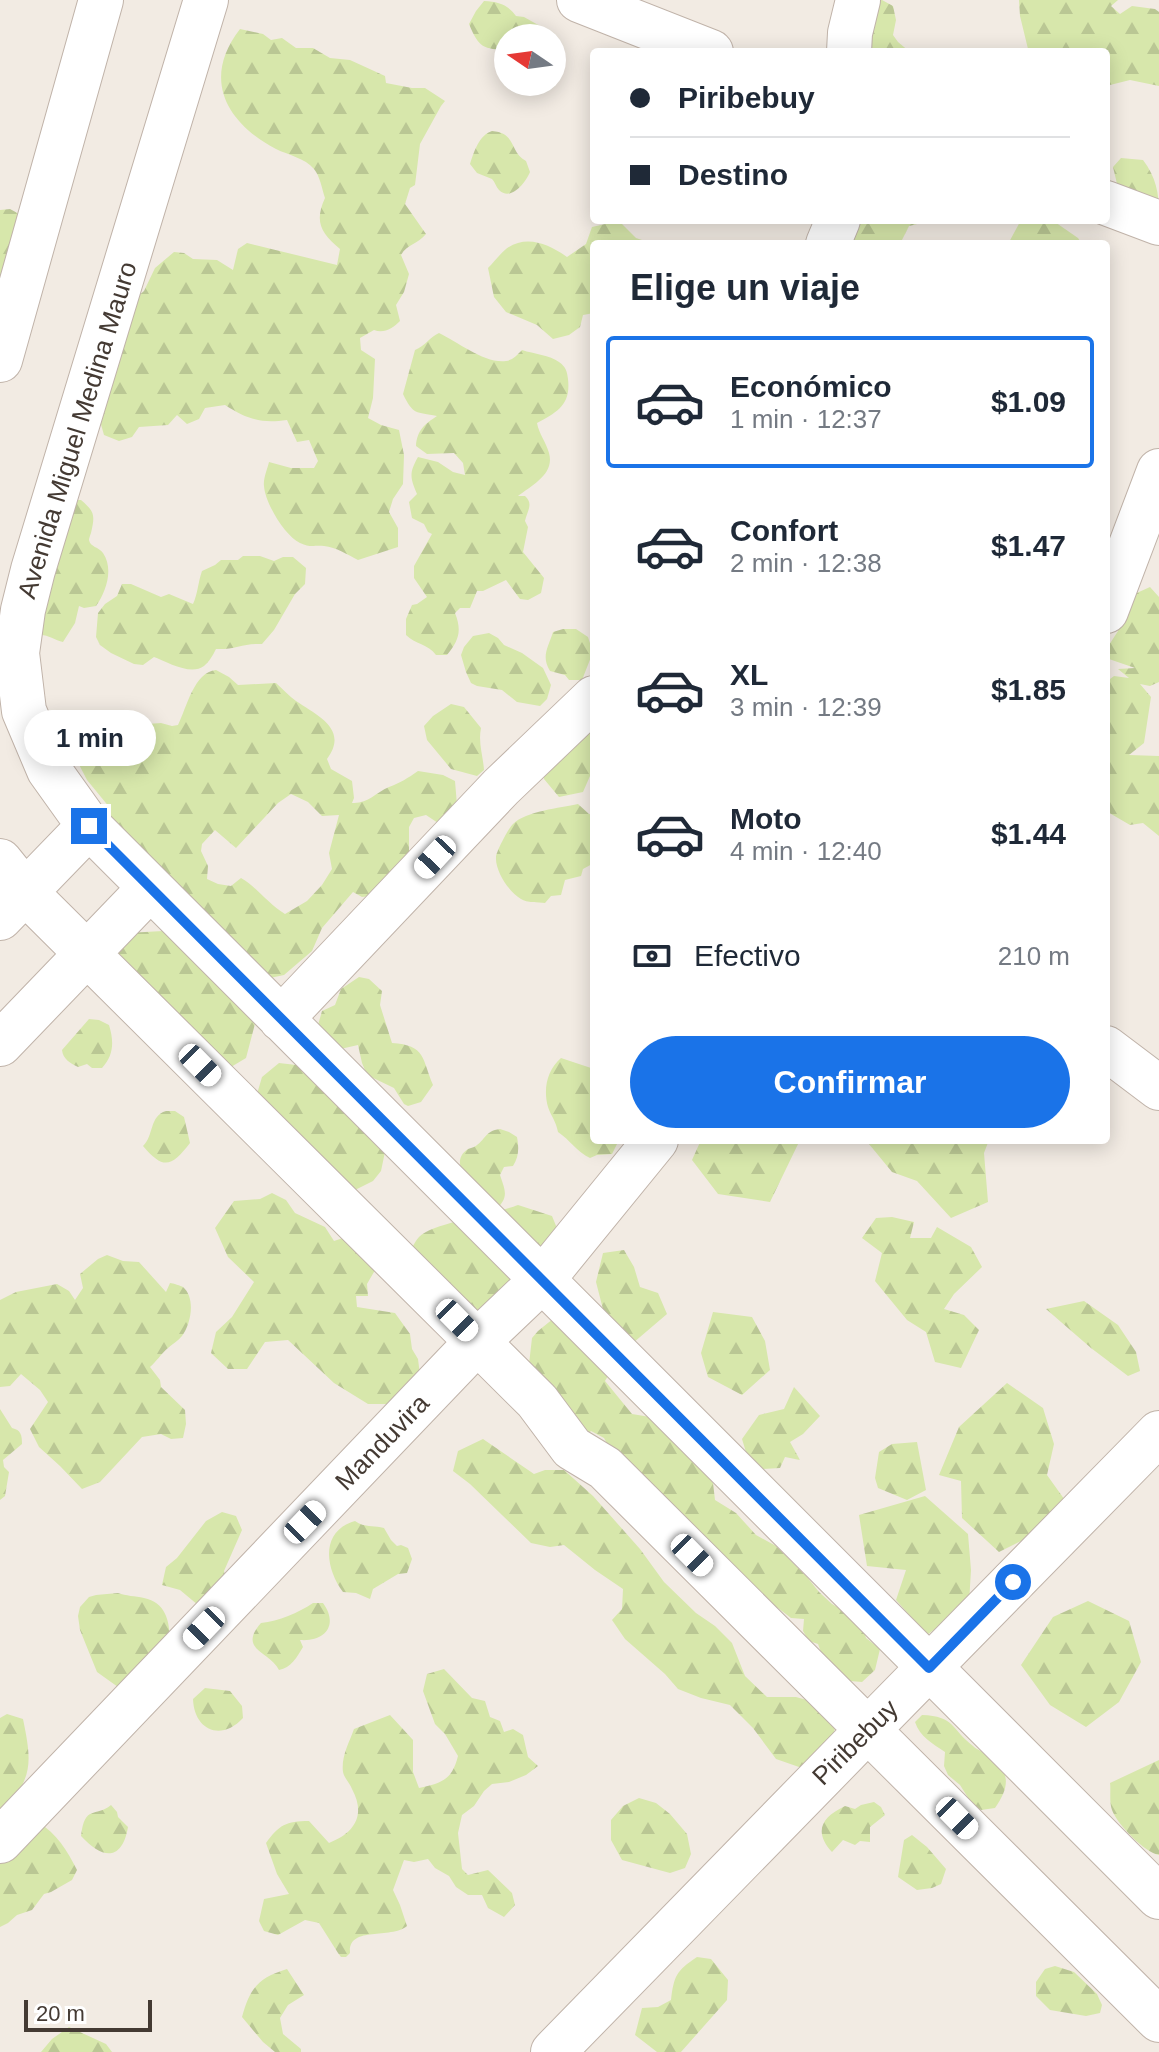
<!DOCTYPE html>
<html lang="es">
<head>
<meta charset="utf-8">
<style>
  :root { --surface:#fff; --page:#f6f6f7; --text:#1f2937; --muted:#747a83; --line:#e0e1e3; --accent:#1a73e8 }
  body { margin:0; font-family:Helvetica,sans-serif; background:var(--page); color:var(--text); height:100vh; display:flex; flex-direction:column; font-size:30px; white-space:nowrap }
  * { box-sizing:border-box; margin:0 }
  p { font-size:26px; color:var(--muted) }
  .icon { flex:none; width:44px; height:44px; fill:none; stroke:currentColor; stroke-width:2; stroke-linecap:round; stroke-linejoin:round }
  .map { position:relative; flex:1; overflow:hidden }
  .side { position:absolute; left:590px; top:240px; width:520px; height:904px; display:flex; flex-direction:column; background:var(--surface); border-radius:8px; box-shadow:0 4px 20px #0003 }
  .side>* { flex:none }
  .hud { position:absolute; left:590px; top:48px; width:520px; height:176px; border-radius:8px; box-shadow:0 4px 20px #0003; display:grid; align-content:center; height:176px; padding:0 40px; background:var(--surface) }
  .needle { width:52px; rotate:283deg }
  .tools { position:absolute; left:494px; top:24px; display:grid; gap:16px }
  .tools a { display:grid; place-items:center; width:72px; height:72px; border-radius:50%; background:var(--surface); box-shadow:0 4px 20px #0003; font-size:40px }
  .scale { position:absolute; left:24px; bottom:20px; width:128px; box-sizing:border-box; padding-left:8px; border:4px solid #443a33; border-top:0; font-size:22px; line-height:28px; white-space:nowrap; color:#443a33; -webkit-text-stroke:6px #fff; paint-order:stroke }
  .end { position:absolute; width:36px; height:36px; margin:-18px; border:10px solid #1a73e8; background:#fff; box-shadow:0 0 0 4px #fff }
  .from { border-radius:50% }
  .bubble { position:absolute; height:56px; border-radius:28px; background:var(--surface); box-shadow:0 4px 20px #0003; font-size:26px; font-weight:600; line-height:56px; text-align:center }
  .car { position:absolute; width:24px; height:48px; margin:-24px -12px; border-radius:10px; box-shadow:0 0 6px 2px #0007; background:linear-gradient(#fff 24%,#345 0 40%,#fff 0 76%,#345 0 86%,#fff 0) }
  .hud b { display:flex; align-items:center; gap:28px; height:76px; font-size:30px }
  .hud b+b { border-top:2px solid var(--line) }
  .hud i { width:20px; height:20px; background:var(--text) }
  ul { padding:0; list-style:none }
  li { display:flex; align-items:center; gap:24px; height:132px; margin:0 16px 12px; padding:0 24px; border:4px solid transparent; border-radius:8px }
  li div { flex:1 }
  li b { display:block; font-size:30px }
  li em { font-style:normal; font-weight:600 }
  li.current { border-color:var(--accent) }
  li>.icon { width:72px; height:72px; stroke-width:1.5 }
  h2 { padding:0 40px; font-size:36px; line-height:96px }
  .pay { display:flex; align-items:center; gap:20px; height:88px; padding:0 40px; font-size:30px }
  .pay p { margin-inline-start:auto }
  .cta { display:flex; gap:16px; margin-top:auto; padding:16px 40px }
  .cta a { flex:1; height:92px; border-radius:48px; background:var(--accent); color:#fff; font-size:32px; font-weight:600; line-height:92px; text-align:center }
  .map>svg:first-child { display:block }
  .forest { fill:url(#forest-firs); fill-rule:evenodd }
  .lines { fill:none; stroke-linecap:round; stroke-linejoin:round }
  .street-casing { stroke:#c0b3a9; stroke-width:46 }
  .street { stroke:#fff; stroke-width:44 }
  .route { stroke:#1a73e8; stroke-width:10 }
  .labels { text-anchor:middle; stroke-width:7; stroke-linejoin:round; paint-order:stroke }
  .street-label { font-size:26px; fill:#443a33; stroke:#fff }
</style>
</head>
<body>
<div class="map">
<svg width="1159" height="2052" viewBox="0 0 1159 2052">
  <defs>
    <pattern id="forest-firs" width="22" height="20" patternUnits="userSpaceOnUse" patternTransform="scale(2)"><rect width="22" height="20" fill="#d7e7ab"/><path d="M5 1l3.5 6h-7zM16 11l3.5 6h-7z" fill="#bac794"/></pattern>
  </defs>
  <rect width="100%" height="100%" fill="#f2ebe3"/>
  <path class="forest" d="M859,0H882L893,6L896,20L893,35L898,42L910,52H832Z
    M1019,0H1118L1111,6L1120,14L1132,6L1155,9L1159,12V86L1130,80L1106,86V52H1032L1028,49L1020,16Z
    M484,1C499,2 507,4 516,16L524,17L540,26L545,38H508V50C483,49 479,48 469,24L476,11Z
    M240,29L263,34L271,40L282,38L296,48H313L330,58L350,60L385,76L386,83L412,88H425L445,101L441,106L420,144L415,185L410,188L405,204L426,234C418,244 407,244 401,255L409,274L404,292L396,305L400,321C393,328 384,334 374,330L360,338L361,350L375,359L373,398L368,418L381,425L399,430L404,455L403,484L393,499L389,512L398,528V547L358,560C348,555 336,547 324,546C313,545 311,548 300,543C285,536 265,503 264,486C263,479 267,470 269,462L291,468H314L318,461L309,440L297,442L287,420C261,424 247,419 225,405L205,408L199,419L187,424L177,415L168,425L139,427L132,437L119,441L104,435L100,421L130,303L144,291L155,268L174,252L184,253L193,259L217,260L233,270L238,249L247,243L337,265L340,249C321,233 314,222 325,198C322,189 320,176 314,169C305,158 288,155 276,149C225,122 202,78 240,29Z
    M492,131C517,133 509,152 526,161L530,172C526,182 511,202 499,190C496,187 495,182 492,179L477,173L470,164C474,152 479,135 492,131Z
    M1121,158L1143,160C1156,177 1159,193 1159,213L1118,188L1113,167Z
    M10,209L21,215L0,296V210Z
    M860,220H934L909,226L900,244H849Z
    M1021,220H1052L1078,238L1082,244H1008Z
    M614,222H620L636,238L645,241L646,244H594V313L583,315L580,327L569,335L553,339L537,325L506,312L494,297L488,268C494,262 500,254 506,249C526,234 549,244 567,257L586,244L592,227Z
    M439,333C458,342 485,364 506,361C513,360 517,355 522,350C534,354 550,355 559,362C566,367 567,371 568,379C571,405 557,412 537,423C539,434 546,442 549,453C555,474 532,485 518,496H525C534,504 527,511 525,521L528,527L523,552L544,578L541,593L528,600L520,599L506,580L483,591H477L470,608H460L455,613C462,631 459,640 447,655H436C428,644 415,644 406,635V619L412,605L417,604L427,597L414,578V566L432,534L428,532L424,524L412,518L409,502L417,494C410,477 409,473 418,457L438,462L453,472L465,475L463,463L454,453L427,454L416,446C417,430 425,424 437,416C416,412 413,415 403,394L415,350C425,346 430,337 439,333Z
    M72,500H81C95,512 95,515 91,533C90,536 89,538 89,540C90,547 99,547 103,553C114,569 106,592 96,606L84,608L79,606L75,623L63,642C55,640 46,634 40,635L28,608Z
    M243,556H260L274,561L283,557H293L306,568L305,584L295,594L274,630L262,644C244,643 234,650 216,649C213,655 209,662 204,666C191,676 167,662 154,657L143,665L134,664L111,653L100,645L96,637L98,613L105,604L117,596L122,584H131L161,597L169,594L193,604C198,593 198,582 202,571L215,565L221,560H238Z
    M1150,587L1159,597V682L1150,686L1140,684L1151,697L1144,743L1129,755L1159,756V836L1143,823L1130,825L1106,811V682L1114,676L1129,678L1118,669L1135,668L1106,658L1109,645L1118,631L1119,601Z
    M563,629H576L588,637L593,652L582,680H569L565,675L550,671C541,656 548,648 553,632Z
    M489,633L498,638L504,645L522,653L543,668L551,685L547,699L540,706L517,702L502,690L477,686L471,683L466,672L461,655L464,647L473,636Z
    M216,670L229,677L238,685L276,683C283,689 289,696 296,701C318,716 349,729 327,759L331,769L352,781L354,798L352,803C368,804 375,793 389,787C400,783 408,778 418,771L443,775L455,781L457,805L438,823L426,815L414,818L409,827V857L386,894L362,897L353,892L322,928L312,951L284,975L270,978L112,823L110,808L87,780L72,751L74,743L85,735H110L118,727L137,737L147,724L161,723L172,726L178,725C187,707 194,672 216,670ZM291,794L308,802L322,816L339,815L329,853L332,869L322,885L307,901L285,914C268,904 258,888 241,878L231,886L218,884L207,879L208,866L201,851L202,844L215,830L236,848L278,803Z
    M451,704L464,707L481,728C478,743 483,755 484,770L477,776L451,769L427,740L424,726L433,716Z
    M594,707V773L590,776L583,792L559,797L544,779L543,762Z
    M578,804L589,814L594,815V863L583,869L581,876L565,880L561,895L551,896L545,903C538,902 527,903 521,899C509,892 495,871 496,857C496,852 509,827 513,824C526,811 560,808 578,804Z
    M163,931L256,1020L246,1058L231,1067L149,1033L113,943L127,933Z
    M359,977L369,979L382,991L380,1005L392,1043C426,1045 422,1059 433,1085L421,1102L408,1106L404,1104L394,1088L367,1075L362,1063L358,1045L336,1050L318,1025L322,1011L335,1005L341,989Z
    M89,1019L99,1020L109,1025C114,1041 114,1055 102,1068H92L87,1064L78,1067C70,1063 63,1059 62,1050Z
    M561,1058L594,1069V1140H619L612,1154L597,1155L590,1158C577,1152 570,1140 558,1132C556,1121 551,1116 548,1107C543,1089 547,1070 561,1058Z
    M279,1063L331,1069L390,1128L381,1171L373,1181L353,1191L257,1094L262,1077Z
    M166,1111H175L184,1117L190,1143C172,1166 164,1171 143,1146C154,1136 149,1116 166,1111Z
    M500,1129L509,1132L517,1137C519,1148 519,1157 513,1166L504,1167L500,1175C506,1193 509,1197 494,1212C483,1199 443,1165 468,1149C470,1148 472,1148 474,1147C486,1140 484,1131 500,1129Z
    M701,1140H800L770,1202L718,1194L692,1160Z
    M872,1140H989L984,1153L988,1202L951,1218L917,1181L892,1172L869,1144Z
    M272,1193L286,1200L295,1213L325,1227L334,1241L346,1237L378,1265L367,1284L368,1296H356L357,1307L395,1313L410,1334L412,1349L418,1359L420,1375L393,1404H368L334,1383L288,1340L265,1342L247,1369H228L211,1353L216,1332L232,1317L254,1282L228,1257L215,1228L234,1201L260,1199Z
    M518,1205L552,1216L561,1238L557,1255L507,1259L510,1278L513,1285L482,1319L412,1248C414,1244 416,1240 419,1237C432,1223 495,1214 518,1205Z
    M892,1217L914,1222L910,1238H931L937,1227L971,1247L982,1267L954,1294L944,1309L964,1315L979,1330L961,1368L935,1362L926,1332L907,1320L875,1281L882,1253L862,1238L876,1218Z
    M624,1250L634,1267L640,1287L658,1293L667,1314L633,1343L605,1317L596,1282L603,1253Z
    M107,1255L123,1261L139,1262L166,1292L170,1283C173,1283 181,1286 183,1287C196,1298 191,1324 182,1336C178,1341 172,1344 168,1348C161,1354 156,1362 150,1367L160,1380L161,1387L185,1410L186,1424L183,1438L171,1439L161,1434L142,1437L100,1482L82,1489L60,1466L39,1447L30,1429L48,1402L40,1390L21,1374L10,1386L0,1387V1300L16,1292L57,1284L69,1291L75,1300L83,1288L80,1274L98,1259Z
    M1084,1301L1118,1325L1136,1352L1140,1371L1128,1376L1091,1348L1046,1309Z
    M569,1306L619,1357L605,1381L632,1414L650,1417L703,1470L713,1483L715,1500L736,1513L756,1535L776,1546L807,1577L819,1592L832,1604L861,1621L866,1638L880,1649L875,1670L862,1682L850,1681L822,1655L818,1644L809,1641L803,1631L804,1619L791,1618L778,1608L766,1605L609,1447L604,1438L591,1431L572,1448L529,1364L532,1338L538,1331Z
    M713,1312L752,1317L765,1341L770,1370L742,1395L708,1377L701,1353Z
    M1007,1383L1043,1408L1054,1444L1047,1475L1067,1503L1023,1540L999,1552L962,1518L961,1481L939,1475L959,1427Z
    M794,1387L820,1416L803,1434L790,1442L800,1460L785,1457L780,1468L763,1469L749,1462L742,1439L759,1415L784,1409Z
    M0,1409L12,1428C21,1430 22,1435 22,1444L3,1460L4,1467L9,1472L5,1496L0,1500Z
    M483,1439L534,1474L545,1470H564L593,1496L640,1549L664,1582L696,1613L715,1626L732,1643L745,1676L767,1697H796L814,1702L835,1728L832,1740L816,1763L799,1767L776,1759L753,1728L730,1705L701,1698L678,1689L665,1674L625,1639L612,1620L622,1609L623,1589L595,1570L564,1545L550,1547L531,1543L470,1484L453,1471L458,1451Z
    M917,1442L926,1490L907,1500L878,1488L875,1478L879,1452L892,1444Z
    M925,1496L968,1534L971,1570L969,1603L927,1635L896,1600L906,1570L867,1566L859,1515Z
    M222,1512L236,1516L242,1530L224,1571L227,1586L198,1605L180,1590L162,1585L166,1567L177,1558L206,1521Z
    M355,1521C365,1528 373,1525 384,1528L391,1540L397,1546L401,1545L408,1548L412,1559L407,1573L398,1574L373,1589L370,1599L356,1593L343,1592C325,1568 320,1531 355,1521Z
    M118,1593C126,1596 135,1596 144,1598C170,1603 171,1630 169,1651L118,1687L97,1672L80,1630L78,1616L80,1607L89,1597L96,1595Z
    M1088,1601L1129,1621L1141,1662L1119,1702L1086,1727L1050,1705L1021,1665L1053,1617Z
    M313,1603H323C339,1625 325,1642 300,1640L303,1647C297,1657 291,1668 279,1670C271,1652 237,1650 261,1623C279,1621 298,1613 313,1603Z
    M444,1669L472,1698L485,1701L490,1717L500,1721L504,1732L513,1729L523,1735L528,1757L538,1766L526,1775L509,1782L492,1784L484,1791L474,1806L462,1815L458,1833L462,1869L468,1875L488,1870L512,1893L515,1905L504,1917L488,1908L482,1895H468L456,1887L449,1876L435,1868L428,1859L414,1862L404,1860L393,1890L400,1905L407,1926C390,1940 348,1925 350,1953L346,1957H341L338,1953L319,1923L305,1920L278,1935L264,1931L259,1921L264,1899L289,1894L277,1874L266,1843C279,1825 286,1821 309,1821L329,1843C355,1833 366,1815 352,1789C350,1783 344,1778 343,1772C341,1757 349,1743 354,1729L390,1715L413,1740V1772L419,1788C442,1783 452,1780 458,1756L445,1734L435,1724L423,1691L427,1674Z
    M205,1688L230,1691L242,1706L243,1718C221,1742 194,1730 193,1699Z
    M7,1714L23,1719C34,1771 30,1777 0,1819V1718Z
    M922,1715C955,1716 951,1729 973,1746C977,1750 984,1752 989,1756C1012,1772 1009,1788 995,1808L981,1810L972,1804L960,1785L948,1775L944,1766L945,1752C932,1743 920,1737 915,1722Z
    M1159,1760V1855C1145,1853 1117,1824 1112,1810C1109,1802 1111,1790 1110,1783Z
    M639,1798L656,1803L670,1814L687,1834L691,1854L685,1868L670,1873L622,1860L611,1840V1820L623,1806Z
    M874,1802L881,1807L885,1815L870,1827V1842L860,1841L855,1845L843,1840L832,1852C813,1831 822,1817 845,1806L855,1809L861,1805Z
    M111,1805L117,1812L118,1817L128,1827C122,1862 102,1859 81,1836C85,1804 95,1818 111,1805Z
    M38,1822C57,1834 67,1850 77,1870L72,1880L51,1892L44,1894L32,1910L17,1915L8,1923L0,1927V1852Z
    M912,1835L927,1847L946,1869L941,1884L932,1888L917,1890L898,1877L904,1840Z
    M697,1957L711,1959L728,1980L727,2000L681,2052H657L635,2035L642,2008L658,2007L671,2000C674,1976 676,1971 697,1957Z
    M1055,1966L1074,1972L1097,1994L1102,2005L1100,2013L1086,2016L1050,2010L1036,1996V1982L1045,1969Z
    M287,1969L304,1995L288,2005L280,2018L283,2034L301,2049V2052H275L263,2042L242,2017C250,1988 258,1978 287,1969Z
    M69,2027L106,2044L112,2052H41L52,2039Z"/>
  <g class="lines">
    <defs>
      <path id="street" d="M206,0L33,570L23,610L17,653L24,711L49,770L89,826L1159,1897
        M579,0L711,52
        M849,52L850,33L858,0
        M1106,203L1159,223
        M828,244L838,220
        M0,360L101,0
        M1106,611L1159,471
        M0,861L25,892L537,1401L572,1448L605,1468L1159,2020
        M0,918L89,826
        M281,1019L501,787L594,698
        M0,1044L150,888
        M1106,1048L1159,1088
        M0,1841L478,1341L542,1280L656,1140
        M553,2052C754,1845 957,1639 1159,1433"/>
    </defs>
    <use href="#street" class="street-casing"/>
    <use href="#street" class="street"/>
  </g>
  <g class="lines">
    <path class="route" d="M89,826L929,1668L1013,1582"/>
  </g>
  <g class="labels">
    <g class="street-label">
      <text transform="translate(77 430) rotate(-73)" y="9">Avenida Miguel Medina Mauro</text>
      <text transform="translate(382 1442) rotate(-46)" y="9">Manduvira</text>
      <text transform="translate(855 1742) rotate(-45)" y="9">Piribebuy</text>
    </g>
  </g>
</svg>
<div class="tools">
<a><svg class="needle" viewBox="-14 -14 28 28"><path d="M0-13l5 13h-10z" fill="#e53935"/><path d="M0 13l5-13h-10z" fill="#747a83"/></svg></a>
</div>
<div class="scale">20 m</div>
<i class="end from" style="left:1013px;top:1582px"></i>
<i class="end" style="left:89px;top:826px"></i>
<div class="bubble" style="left:24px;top:710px;width:132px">1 min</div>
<i class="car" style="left:435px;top:857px;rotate:223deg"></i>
<i class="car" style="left:200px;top:1065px;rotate:135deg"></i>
<i class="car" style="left:457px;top:1320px;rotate:135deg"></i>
<i class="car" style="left:305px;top:1522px;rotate:44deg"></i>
<i class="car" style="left:692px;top:1555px;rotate:135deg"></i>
<i class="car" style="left:204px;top:1628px;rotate:224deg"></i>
<i class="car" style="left:957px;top:1818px;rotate:135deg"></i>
<div class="hud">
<b><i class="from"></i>Piribebuy</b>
<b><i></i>Destino</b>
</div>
<section class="side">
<h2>Elige un viaje</h2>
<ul>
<li class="current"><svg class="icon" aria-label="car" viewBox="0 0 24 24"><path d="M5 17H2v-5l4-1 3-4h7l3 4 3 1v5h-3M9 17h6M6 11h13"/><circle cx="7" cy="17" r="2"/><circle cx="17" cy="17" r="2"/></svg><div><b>Económico</b><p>1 min · 12:37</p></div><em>$1.09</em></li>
<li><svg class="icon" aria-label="car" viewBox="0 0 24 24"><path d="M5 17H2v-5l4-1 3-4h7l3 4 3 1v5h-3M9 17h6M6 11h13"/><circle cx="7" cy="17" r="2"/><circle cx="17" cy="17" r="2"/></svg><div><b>Confort</b><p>2 min · 12:38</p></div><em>$1.47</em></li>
<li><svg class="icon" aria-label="car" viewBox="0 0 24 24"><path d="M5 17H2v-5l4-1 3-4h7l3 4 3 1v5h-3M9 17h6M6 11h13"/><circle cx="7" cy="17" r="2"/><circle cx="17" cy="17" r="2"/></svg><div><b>XL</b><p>3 min · 12:39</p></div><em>$1.85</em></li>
<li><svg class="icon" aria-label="car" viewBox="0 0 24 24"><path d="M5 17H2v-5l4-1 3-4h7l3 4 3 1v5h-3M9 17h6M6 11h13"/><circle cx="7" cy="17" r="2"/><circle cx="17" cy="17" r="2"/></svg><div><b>Moto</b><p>4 min · 12:40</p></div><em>$1.44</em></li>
</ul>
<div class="pay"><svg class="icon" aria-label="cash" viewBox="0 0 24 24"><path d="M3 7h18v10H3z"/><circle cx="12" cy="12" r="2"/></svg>Efectivo<p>210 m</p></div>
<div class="cta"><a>Confirmar</a></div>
</section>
</div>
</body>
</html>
